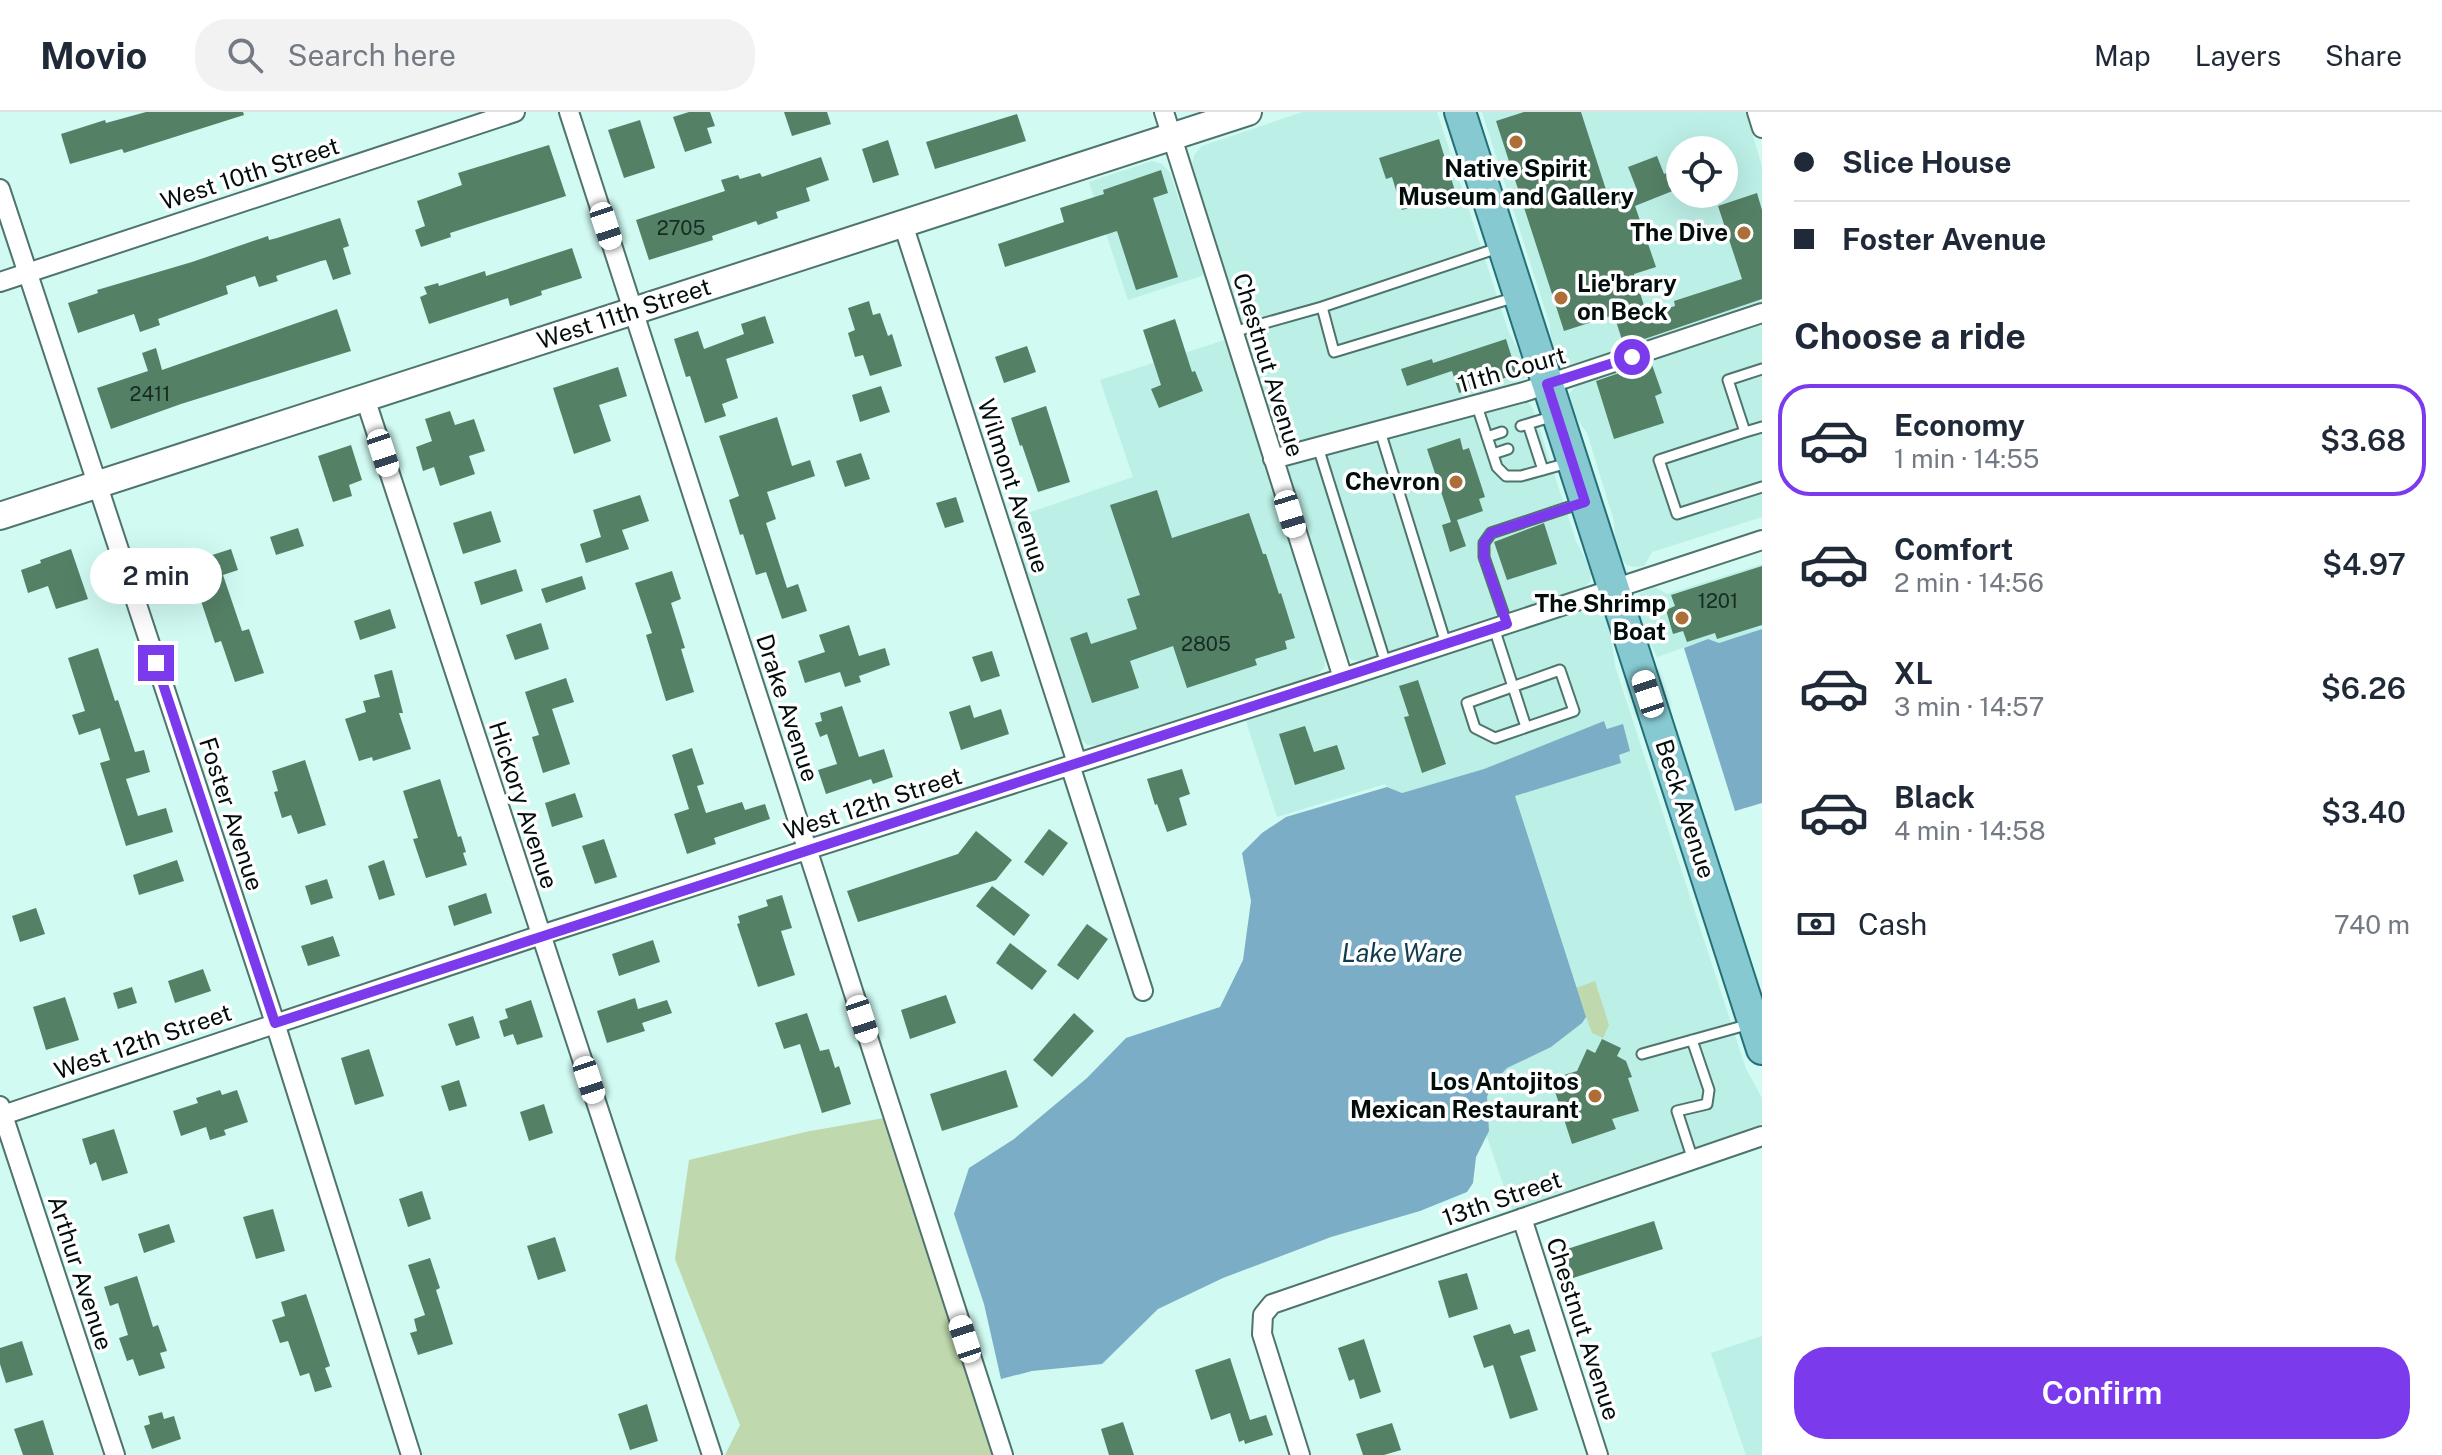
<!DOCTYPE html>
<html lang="en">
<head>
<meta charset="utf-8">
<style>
  :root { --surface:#fff; --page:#f2f2f3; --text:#1f2937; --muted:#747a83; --line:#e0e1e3; --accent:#7c3aed }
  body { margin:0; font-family:"Public Sans",sans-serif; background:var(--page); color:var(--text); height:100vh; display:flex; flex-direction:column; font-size:30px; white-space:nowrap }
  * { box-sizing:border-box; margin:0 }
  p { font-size:26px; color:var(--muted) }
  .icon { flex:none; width:44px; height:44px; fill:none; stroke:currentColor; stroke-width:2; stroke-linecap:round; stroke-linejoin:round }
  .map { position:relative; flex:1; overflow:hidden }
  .panel { display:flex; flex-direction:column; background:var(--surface); width:680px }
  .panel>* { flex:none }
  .top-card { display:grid; align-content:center; height:176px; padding:0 32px; background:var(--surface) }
  .tools { position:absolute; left:1666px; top:24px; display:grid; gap:16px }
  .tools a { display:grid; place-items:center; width:72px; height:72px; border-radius:50%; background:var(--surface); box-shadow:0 8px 32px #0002; font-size:40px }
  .end { position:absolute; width:36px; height:36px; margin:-18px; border:10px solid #7c3aed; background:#fff; box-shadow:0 0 0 4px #fff }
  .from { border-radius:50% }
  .bubble { position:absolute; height:56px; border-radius:28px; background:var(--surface); box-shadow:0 8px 32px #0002; font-size:26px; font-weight:600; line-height:56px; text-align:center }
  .car { position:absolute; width:24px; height:48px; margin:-24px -12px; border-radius:10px; box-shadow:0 0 6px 2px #0007; background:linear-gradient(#fff 24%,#345 0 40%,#fff 0 76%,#345 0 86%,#fff 0) }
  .top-card b { display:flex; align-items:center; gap:28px; height:76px; font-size:30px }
  .top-card b+b { border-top:2px solid var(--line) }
  .top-card i { width:20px; height:20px; background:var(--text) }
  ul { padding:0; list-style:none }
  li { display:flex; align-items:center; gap:24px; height:112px; margin:0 16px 12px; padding:0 16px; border:4px solid transparent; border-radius:32px }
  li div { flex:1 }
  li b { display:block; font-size:30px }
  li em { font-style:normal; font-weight:600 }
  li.on { border-color:var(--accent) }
  li>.icon { width:72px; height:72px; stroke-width:1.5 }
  h2 { padding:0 32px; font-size:36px; line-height:96px }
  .pay { display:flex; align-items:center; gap:20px; height:88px; padding:0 32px; font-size:30px }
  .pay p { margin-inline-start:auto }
  .button { display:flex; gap:16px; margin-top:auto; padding:16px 32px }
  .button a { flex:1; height:92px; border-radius:32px; background:var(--accent); color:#fff; font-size:32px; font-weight:600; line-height:92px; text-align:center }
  header { display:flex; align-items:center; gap:48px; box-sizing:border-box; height:112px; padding:0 40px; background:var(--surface); border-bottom:2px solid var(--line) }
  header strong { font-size:38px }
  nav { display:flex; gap:44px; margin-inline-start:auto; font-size:28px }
  .search { width:560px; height:72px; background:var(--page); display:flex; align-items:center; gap:20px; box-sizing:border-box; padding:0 28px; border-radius:32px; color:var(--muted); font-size:30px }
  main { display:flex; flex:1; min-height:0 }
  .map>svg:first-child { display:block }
  .built { fill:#bcefe6; fill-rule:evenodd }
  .green { fill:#bfd8ae }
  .water { fill:#7badc7 }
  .building { fill:#548166 }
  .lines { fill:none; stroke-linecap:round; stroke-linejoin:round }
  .service-casing { stroke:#4e746d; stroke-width:13 }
  .minor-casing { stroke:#4e746d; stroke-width:22 }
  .secondary-casing { stroke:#4e746d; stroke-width:30 }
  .primary-casing { stroke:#247079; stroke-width:34 }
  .service { stroke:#fff; stroke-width:9 }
  .minor { stroke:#fff; stroke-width:18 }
  .secondary { stroke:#fff; stroke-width:26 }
  .primary { stroke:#86c9d1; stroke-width:30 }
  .route { stroke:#7c3aed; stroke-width:10 }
  .poi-dot { fill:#ae6e37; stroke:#fff; stroke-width:3 }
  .labels { text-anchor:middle; stroke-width:7; stroke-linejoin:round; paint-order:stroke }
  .number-label { font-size:20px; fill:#162b22 }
  .poi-label { font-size:24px; font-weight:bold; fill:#020e0c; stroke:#fff; text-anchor:end }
  .street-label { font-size:24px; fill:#020e0c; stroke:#fff }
  .water-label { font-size:26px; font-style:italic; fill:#113c4f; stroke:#fff }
</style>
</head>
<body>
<header>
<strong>Movio</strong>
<div class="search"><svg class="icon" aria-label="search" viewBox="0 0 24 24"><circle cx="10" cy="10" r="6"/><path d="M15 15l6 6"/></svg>Search here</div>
<nav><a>Map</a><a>Layers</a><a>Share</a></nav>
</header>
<main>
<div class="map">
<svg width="1762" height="1343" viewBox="0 0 1762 1343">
  <rect width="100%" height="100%" fill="#d0faf2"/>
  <path class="built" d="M1303,0H1437L1509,221L1524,248L1527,257L1524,267L1449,292L1296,331L1285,332L1279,327L1235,196L1192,53L1194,43L1202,34Z
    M1482,0H1746L1762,55V194L1571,254L1559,252L1555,247L1551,233L1550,213ZM1680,38H1724V82H1680Z
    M1152,49L1162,52L1170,61L1204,163L1128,188L1089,70Z
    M1762,213V405L1652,440L1644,454L1634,455L1627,453L1621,446L1615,426L1614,409L1587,321L1572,300L1568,287L1570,281L1577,273L1595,268V266Z
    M1225,228L1326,544L1324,556L1315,564L1101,633H1088L1079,626L1008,408L1133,365L1100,268Z
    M1525,291H1529L1533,297L1576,429L1587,450L1591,462L1590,470L1581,478L1363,549L1352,548L1347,544L1285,355Z
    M1762,452V517L1719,531L1708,527L1657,545L1642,513L1636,493L1640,481L1655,475L1667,482Z
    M1593,497L1604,503L1611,524L1615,554L1746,957L1762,986V1012L1513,1101L1450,917L1576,876L1514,684L1620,651L1605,609L1484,657L1402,681L1387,675L1385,672L1277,705L1245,606L1522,517Z
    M1762,1224V1343H1746L1711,1241Z"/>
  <path class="green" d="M1595,869L1609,913L1603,926L1592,921L1576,876Z
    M884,1006L993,1343H725L740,1313L675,1147L689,1048L805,1020Z"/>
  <path class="water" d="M1762,517V691L1735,699L1684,536L1708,527L1719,531Z
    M1604,609L1607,617L1623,612L1630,639L1619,643L1621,651L1515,684L1586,905L1582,911L1551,935L1507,956L1492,972L1487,985L1489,1019L1476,1045L1473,1071L1467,1080L1420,1099L1331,1125L1223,1166L1158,1197L1102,1252L1032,1259L1001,1267L984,1192L954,1102L969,1056L1014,1027L1087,966L1126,926L1220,895L1243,848L1251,789L1242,741L1262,721L1286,705L1387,675L1402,681L1484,657Z"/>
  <path class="building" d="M146,0H243L244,3L124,41L122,37L70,52L61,22L105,8L106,11Z
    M689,0H710L715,14L707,16L712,31L685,40L673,5Z
    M784,0H827L831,12L792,24Z
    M1524,0H1581L1609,87L1637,78L1628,55L1657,44L1664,62L1680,55V76L1635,94L1656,155L1634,162L1647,203L1675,194L1674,189L1742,167L1718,94L1757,81L1762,98V187L1624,234L1614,203L1564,219L1496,9Z
    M1017,2L1026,29L935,57L926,30Z
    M640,8L655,56L624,66L608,18Z
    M1439,27L1456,82L1402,98L1392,65L1386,67L1379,46Z
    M888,28L899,63L873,71L862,37Z
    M549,33L566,84L450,121L451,125L421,135L415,118L425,114L417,89L462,73L458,61Z
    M821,45L829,68L806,76L810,89L776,100L778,106L758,113L756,109L712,124L713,128L649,148L636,108L725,79L721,68L738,63L740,67L760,61L762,65Z
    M1161,58L1168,81L1153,86L1178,165L1136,178L1117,119L1005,155L998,132L1064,110L1060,96L1104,82L1103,78Z
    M340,106L349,134L343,136L351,162L333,168L326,148L321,149L276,164L278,169L259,175L255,164L226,174L228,182L158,207L160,213L140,220L134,202L78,221L68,191L98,181L97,178L192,150L268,124L269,128L277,126Z
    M572,136L582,166L541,179L542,183L510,194L508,186L429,212L420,185L427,182L424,175L438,171L439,174L485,159L486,164Z
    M869,189L873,203L880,201L888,224L892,222L902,254L870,264L863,243L855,245L848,221L855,218L848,196Z
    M337,197L351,239L181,292L111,317L97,276L148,259L142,241L156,236L162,258Z
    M765,204L774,231L726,247L738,286L722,292L726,304L705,311L690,264L686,265L674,227L698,219L704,237L744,222L741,212Z
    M1175,207L1192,260L1195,259L1203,279L1159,296L1151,277L1161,273L1143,218Z
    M1506,227L1517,262L1459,281L1452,259L1407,274L1401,257L1432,247L1433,251Z
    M1027,234L1036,260L1004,271L995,245Z
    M1651,250L1662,281L1655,284L1664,311L1614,327L1596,269Z
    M618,255L627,284L599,293L611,329L574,342L553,276Z
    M881,274L890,300L860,310L852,283Z
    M1046,294L1070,370L1038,380L1022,333L1020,334L1011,306Z
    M450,299L455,313L474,307L485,339L469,344L475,362L440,374L434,355L423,359L416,335L432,329L425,307Z
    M777,305L792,354L810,348L815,364L767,380L776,407L766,411L787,476L798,472L807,499L782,507L766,460L756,463L743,422L740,423L729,388L739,384L719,324Z
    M1460,326L1463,338L1469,336L1485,385L1479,387L1483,399L1457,408L1466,434L1450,440L1442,413L1451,410L1427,337Z
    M351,333L362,368L349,373L352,384L333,390L318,344Z
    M861,341L870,367L845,375L836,349Z
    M1157,378L1172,426L1249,401L1263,442H1266L1279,482L1281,481L1295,526L1285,529L1287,537L1255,547L1257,553L1187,576L1173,534L1130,549L1139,576L1092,591L1070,526L1087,520L1091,532L1137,517L1127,487L1140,483L1110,393Z
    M640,383L649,409L622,418L629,437L586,451L580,432L601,425L593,398Z
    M956,385L964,410L945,416L936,391Z
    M491,399L501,430L463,442L453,411Z
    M1544,411L1557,452L1507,468L1494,430Z
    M298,416L304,434L276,443L270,425Z
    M71,437L88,487L56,497L48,474L28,481L21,458L41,451L40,448Z
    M231,437L238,458L223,463L242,519L249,517L264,561L235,570L221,529L215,531L199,483L195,484L184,452Z
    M1762,454V513L1717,527L1715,521L1687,530L1683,519L1673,522L1666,498L1675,494L1671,483Z
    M516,457L523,479L481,493L474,470Z
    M672,459L681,487L671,491L685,536L681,537L694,580L666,589L646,523L652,521L635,471Z
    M582,464L586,477L546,491L541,477Z
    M390,497L396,516L360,528L354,509Z
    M541,511L549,537L515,548L506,523Z
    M849,513L859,544L885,536L890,553L859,564L861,570L845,575L840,560L805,571L798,549L825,540L819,523Z
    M98,536L115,589L118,588L135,640L144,638L150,660L126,667L138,704L166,696L173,720L126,734L100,651L110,648L100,616L79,623L72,603L85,599L68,546Z
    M992,539L1000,564L981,570L972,545Z
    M392,558L403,601H399L411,637L373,649L372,645L359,649L345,607L366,600L363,589L380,585L374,563Z
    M566,566L574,590L552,597L570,652L543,661L532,625L539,623L525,580Z
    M1418,568L1446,652L1422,661L1404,605L1409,604L1399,574Z
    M970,593L974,606L1001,597L1009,622L961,638L949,600Z
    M842,594L859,645L884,637L893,665L873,672L871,667L826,682L818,658L837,652L827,622L820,625L815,611L822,609L820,601Z
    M1305,614L1314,640L1337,633L1345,657L1295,673L1279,622Z
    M692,636L704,672L697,674L706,701L742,690L745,698L765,692L770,707L714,726L716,732L687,742L674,702L689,697L672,643Z
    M305,648L326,713L298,722L291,703L282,706L274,680L278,679L272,659Z
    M1182,657L1190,682L1179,686L1187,713L1167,720L1157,692L1155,693L1147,667Z
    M440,667L458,725L461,724L466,740L463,741L467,753L426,766L413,727L418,726L403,679Z
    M575,681L583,705L552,715L545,691Z
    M1049,717L1068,731L1043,764L1024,750Z
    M976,719L1012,748L996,768L858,810L847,779L958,742Z
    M604,727L617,765L595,772L582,734Z
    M177,748L184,769L139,783L133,763Z
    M384,748L395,783L379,788L368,754Z
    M327,767L333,786L311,793L305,774Z
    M992,774L1030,803L1014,824L976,794Z
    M486,781L492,801L454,814L448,794Z
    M782,783L792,816L781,819L795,863L758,875L737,812L740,811L738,804L768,794L766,788Z
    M36,796L45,822L20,830L12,804Z
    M1087,812L1108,827L1078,868L1057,853Z
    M333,824L340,844L308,854L301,834Z
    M653,828L660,850L619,864L612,842Z
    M1010,831L1047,859L1032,878L996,851Z
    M203,857L211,879L175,891L168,869Z
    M132,875L137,891L118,897L113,881Z
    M946,883L956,911L910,927L901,898Z
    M65,885L79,928L46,938L33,895Z
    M635,886L638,897L667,888L672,901L642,911L645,919L607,931L597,899Z
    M531,888L543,925L517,933L513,922L504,925L499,909L508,906L505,897Z
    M807,901L820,939L829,937L835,956L839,954L851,992L822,1001L800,932L784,937L775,911Z
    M1074,901L1094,919L1052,965L1033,948Z
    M473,904L480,926L456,934L448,912Z
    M1602,927L1621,936L1617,944L1626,949L1632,965L1628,966L1639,999L1612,1007L1616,1017L1572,1032L1551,967L1577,959L1587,937L1595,941Z
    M369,937L384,984L355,993L341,946Z
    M1006,958L1018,995L942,1019L930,982Z
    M459,968L467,994L449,999L441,974Z
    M220,978L222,983L237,978L248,1010L224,1018L226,1023L210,1028L206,1015L181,1024L173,999L198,991L196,986Z
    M544,992L553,1021L529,1029L520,1000Z
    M114,1017L128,1061L102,1069L96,1050L90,1053L82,1027Z
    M422,1079L431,1107L408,1115L399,1087Z
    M273,1097L285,1139L256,1147L243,1105Z
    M1654,1109L1663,1137L1573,1166L1564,1138Z
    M169,1112L175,1130L144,1141L138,1122Z
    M555,1125L566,1159L538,1168L527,1134Z
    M430,1146L440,1176L436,1178L453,1232L418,1243L410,1221L417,1219L414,1207L425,1203L408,1153Z
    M1467,1161L1478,1197L1449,1206L1438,1169Z
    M137,1164L153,1215L158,1213L167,1239L160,1241L165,1256L139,1264L133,1247L127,1249L119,1226L128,1223L118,1191L110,1194L104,1175Z
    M306,1182L330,1254L325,1256L332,1275L315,1280L309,1261L300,1264L288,1229L280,1231L272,1208L285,1204L281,1190Z
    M1510,1212L1514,1222L1529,1217L1536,1239L1520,1244L1538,1298L1510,1307L1493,1253L1484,1256L1473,1224Z
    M1364,1227L1381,1280L1360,1287L1354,1267L1349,1269L1338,1236Z
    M22,1229L33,1263L6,1271L0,1252V1236Z
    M1230,1246L1250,1308L1266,1303L1273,1323L1245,1332L1244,1328L1239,1330L1230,1301L1211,1308L1195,1258Z
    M647,1292L658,1329L630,1338L618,1302Z
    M162,1300L164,1307L174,1304L181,1327L152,1337L144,1314L150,1312L148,1304Z
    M43,1308L54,1343H23L14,1317Z
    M1123,1310L1134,1343H1109L1101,1317Z
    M1392,1311L1401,1338L1384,1343H1363L1356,1322Z"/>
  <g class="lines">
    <defs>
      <path id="service" d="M1322,195L1501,135
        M1233,220L1322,195L1334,240L1516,185
        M1762,257L1728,268L1745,320L1762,315
        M1477,294L1497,355L1506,364H1521L1568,351
        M1528,312L1543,358
        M1521,314L1554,304
        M1380,319L1446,532
        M1745,320L1659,348L1677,402L1762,375
        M1487,325L1502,320
        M1318,335L1386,552
        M1493,342L1508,337
        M1507,512L1484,445V431L1491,421L1581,391
        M1494,516L1526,615
        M1560,558L1574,599L1495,626L1475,616L1467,591Z
        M1692,928L1709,978L1707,992L1677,999L1693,1048
        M1642,942L1750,912"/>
      <path id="minor" d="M569,0L1003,1343
        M1164,0L1343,566
        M1757,0L1762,16
        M0,77L275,911L411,1343
        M903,112L1077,651
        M0,170L515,0
        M365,286L712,1343
        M1273,347L1524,280L1762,201
        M1070,653L1143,879
        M0,994L115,1343
        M0,1004L541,823L1343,566L1762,428
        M1522,1106L1598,1343
        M1300,1343L1262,1222L1263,1203L1272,1192L1762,1024"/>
      <path id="secondary" d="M0,404L1248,0"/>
      <path id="primary" d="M1460,0L1762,937"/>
    </defs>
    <use href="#service" class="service-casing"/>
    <use href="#minor" class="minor-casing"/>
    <use href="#secondary" class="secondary-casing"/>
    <use href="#primary" class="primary-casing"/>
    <use href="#service" class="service"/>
    <use href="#minor" class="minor"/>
    <use href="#secondary" class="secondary"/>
    <use href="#primary" class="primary"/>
  </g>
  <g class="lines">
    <path class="route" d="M156,551L275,911L1507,512L1484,445V431L1491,421L1585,390L1547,272L1632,245"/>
  </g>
  <g class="poi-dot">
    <circle cx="1516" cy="30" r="8"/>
    <circle cx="1744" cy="121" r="8"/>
    <circle cx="1561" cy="186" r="8"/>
    <circle cx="1456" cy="370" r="8"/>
    <circle cx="1682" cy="506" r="8"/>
    <circle cx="1595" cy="984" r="8"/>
  </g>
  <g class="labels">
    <g class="number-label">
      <text x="681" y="123">2705</text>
      <text x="150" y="289">2411</text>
      <text x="1718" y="496">1201</text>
      <text x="1206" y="539">2805</text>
    </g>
    <g class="poi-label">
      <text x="1516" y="65" text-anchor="middle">Native Spirit<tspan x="1516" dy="28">Museum and Gallery</tspan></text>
      <text x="1728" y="129">The Dive</text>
      <text x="1577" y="180" text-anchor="start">Lie'brary<tspan x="1577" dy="28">on Beck</tspan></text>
      <text x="1440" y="378">Chevron</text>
      <text x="1666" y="500">The Shrimp<tspan x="1666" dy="28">Boat</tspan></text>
      <text x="1579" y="978">Los Antojitos<tspan x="1579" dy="28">Mexican Restaurant</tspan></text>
    </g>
    <g class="street-label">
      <text transform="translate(250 62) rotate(-18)" y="8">West 10th Street</text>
      <text transform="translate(624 202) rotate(-18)" y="8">West 11th Street</text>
      <text transform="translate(1268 253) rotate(73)" y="8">Chestnut Avenue</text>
      <text transform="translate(1512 258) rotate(-16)" y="8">11th Court</text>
      <text transform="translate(1013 374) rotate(72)" y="8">Wilmont Avenue</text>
      <text transform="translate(787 596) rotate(72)" y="8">Drake Avenue</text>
      <text transform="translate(873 692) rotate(-18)" y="8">West 12th Street</text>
      <text transform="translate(523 693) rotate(72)" y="8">Hickory Avenue</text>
      <text transform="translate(1685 697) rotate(72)" y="8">Beck Avenue</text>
      <text transform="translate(231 702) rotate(72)" y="8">Foster Avenue</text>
      <text transform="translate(143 930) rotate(-19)" y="8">West 12th Street</text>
      <text transform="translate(1502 1087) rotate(-19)" y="8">13th Street</text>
      <text transform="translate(80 1161) rotate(72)" y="8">Arthur Avenue</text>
      <text transform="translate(1583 1217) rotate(72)" y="8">Chestnut Avenue</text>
    </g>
    <g class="water-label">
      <text x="1402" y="850">Lake Ware</text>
    </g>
  </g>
</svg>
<div class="tools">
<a><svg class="icon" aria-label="locate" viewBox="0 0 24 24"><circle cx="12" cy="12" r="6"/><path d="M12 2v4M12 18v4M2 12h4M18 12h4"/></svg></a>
</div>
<i class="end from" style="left:1632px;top:245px"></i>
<i class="end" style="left:156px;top:551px"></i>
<div class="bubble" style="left:90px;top:436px;width:132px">2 min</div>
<i class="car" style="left:606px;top:114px;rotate:162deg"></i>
<i class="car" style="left:383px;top:341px;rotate:162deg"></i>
<i class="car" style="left:1290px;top:402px;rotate:163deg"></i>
<i class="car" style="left:1648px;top:582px;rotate:342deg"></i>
<i class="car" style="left:862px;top:907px;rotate:162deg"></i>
<i class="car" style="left:589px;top:968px;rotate:162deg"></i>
<i class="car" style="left:965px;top:1227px;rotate:342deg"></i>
</div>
<section class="panel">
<div class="top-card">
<b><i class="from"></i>Slice House</b>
<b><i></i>Foster Avenue</b>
</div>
<h2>Choose a ride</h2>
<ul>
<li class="on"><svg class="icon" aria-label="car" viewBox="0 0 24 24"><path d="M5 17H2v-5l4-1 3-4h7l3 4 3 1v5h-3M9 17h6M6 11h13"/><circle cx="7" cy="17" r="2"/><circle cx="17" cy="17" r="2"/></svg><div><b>Economy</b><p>1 min · 14:55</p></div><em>$3.68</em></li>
<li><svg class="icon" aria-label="car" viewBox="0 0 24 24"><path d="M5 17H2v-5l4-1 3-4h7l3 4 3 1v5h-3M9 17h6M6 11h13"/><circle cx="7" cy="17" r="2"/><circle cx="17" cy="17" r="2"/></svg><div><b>Comfort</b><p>2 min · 14:56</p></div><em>$4.97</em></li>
<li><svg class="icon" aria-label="car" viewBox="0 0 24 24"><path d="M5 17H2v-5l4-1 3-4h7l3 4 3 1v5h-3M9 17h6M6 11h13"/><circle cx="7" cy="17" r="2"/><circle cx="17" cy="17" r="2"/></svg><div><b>XL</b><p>3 min · 14:57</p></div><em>$6.26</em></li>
<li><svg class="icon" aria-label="car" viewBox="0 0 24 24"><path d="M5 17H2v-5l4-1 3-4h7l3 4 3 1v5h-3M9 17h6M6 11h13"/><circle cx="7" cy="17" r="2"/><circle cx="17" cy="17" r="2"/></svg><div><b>Black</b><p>4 min · 14:58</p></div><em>$3.40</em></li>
</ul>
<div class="pay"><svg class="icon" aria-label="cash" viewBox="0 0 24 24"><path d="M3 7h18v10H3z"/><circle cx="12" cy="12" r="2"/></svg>Cash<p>740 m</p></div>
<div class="button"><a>Confirm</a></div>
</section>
</main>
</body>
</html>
